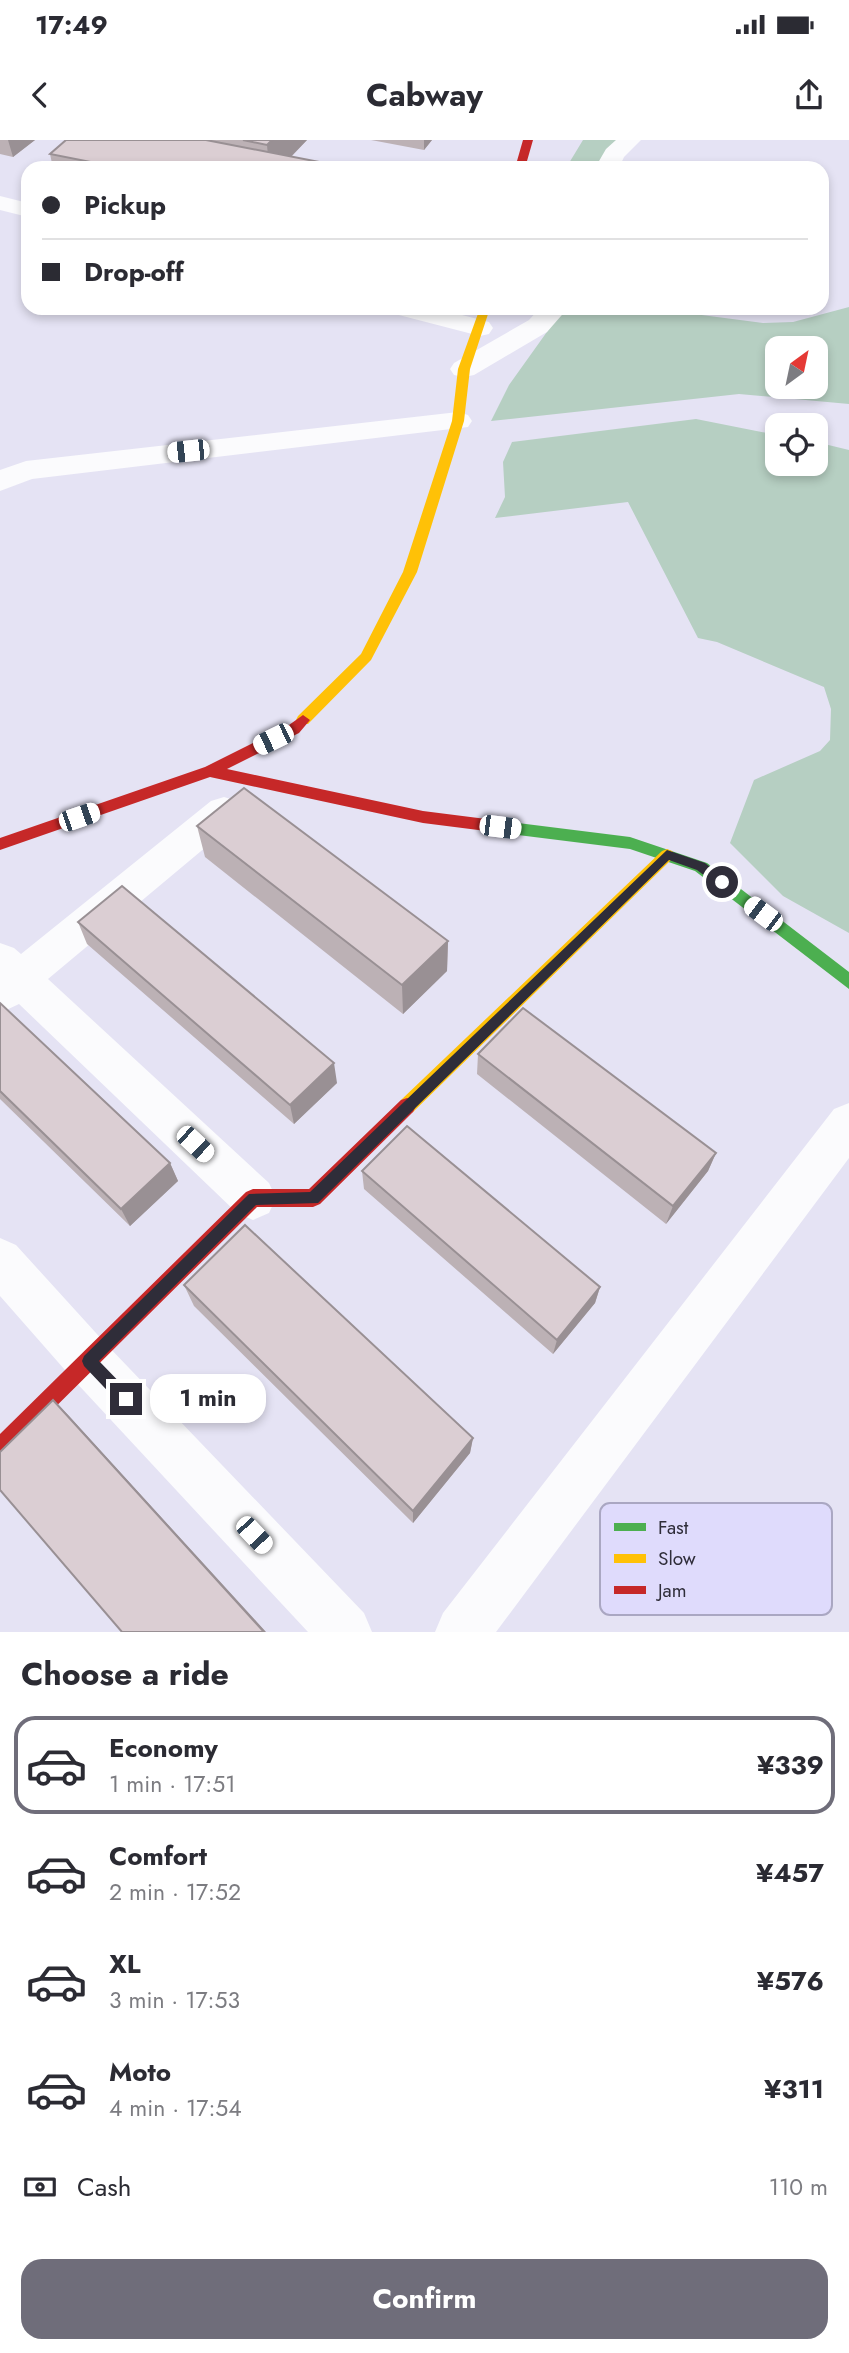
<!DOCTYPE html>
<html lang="en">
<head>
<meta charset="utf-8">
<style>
  :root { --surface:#fff; --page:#f7f7f7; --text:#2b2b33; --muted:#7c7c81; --line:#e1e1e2; --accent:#6f6d7a }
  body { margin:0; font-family:Jost,sans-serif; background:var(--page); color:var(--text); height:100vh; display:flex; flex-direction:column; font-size:26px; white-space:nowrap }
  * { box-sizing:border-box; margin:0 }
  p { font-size:23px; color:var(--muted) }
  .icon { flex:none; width:38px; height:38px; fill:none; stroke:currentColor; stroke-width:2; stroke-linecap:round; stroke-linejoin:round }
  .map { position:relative; height:1492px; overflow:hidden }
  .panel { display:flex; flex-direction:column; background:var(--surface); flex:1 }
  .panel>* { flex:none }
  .banner { position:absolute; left:21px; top:21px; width:808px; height:154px; border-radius:21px; box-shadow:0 4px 10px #0003; display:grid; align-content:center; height:154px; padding:0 21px; background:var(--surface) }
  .needle { width:46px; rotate:33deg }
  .fabs { position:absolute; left:765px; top:196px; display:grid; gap:14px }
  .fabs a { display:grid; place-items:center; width:63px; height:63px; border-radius:14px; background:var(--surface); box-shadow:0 4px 10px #0003; font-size:35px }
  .end { position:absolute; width:32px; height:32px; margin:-16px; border:9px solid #2f2d39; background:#fff; box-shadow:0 0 0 4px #fff }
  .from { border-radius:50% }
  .bubble { position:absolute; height:49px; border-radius:21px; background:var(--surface); box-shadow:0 4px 10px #0003; font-size:23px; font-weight:700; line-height:49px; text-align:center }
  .car { position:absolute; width:21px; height:42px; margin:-21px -10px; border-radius:9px; box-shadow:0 0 5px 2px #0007; background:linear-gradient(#fff 24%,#345 0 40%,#fff 0 76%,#345 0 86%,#fff 0) }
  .banner b { display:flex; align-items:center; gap:24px; height:66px; font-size:26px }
  .banner b+b { border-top:2px solid var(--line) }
  .banner i { width:18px; height:18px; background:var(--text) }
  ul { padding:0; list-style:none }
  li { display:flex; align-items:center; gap:21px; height:98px; margin:0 14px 10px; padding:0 7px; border:4px solid transparent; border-radius:21px }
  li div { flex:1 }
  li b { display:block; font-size:26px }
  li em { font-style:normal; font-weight:700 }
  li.on { border-color:var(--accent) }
  li>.icon { width:63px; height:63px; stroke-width:1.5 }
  h2 { padding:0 21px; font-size:32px; line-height:84px }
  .pay { display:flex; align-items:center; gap:18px; height:77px; padding:0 21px; font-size:26px }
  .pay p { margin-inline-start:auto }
  .cta { display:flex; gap:14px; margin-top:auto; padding:14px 21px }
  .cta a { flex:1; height:80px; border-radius:21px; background:var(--accent); color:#fff; font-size:28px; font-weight:700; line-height:80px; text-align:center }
  .status { display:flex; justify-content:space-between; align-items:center; height:49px; padding:0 35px; background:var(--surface); direction:ltr }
  .status svg { height:19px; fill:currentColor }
  header { display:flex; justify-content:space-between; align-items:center; height:91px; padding:0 21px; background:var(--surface); font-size:32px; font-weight:700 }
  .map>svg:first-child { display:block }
  .green { fill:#b6cfc2; fill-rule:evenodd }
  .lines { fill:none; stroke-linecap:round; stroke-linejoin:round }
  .street { fill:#fbfbfd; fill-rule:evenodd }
  .fast { fill:#4caf50; fill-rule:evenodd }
  .slow { fill:#ffc107; fill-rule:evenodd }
  .jam { fill:#c62828; fill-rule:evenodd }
  .wall { fill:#bcb1b5 }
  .shaded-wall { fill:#999094 }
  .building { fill:#dbced3; stroke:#999094; stroke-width:2 }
  .route { fill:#2f2d39 }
  .key { fill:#dfdbfc; stroke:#aaa7c2; stroke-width:2 }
  .key-label { font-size:19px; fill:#2f2d39 }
</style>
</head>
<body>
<div class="status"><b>17:49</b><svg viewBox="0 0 49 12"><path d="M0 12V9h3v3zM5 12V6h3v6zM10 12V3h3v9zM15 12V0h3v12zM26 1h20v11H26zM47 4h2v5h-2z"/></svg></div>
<header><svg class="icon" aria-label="back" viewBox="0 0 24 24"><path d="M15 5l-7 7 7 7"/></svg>Cabway<svg class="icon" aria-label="share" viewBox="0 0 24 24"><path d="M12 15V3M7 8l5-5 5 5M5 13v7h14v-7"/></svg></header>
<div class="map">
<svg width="849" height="1492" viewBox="0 0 849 1492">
  <rect width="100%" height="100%" fill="#e5e3f4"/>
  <path class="green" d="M583,0H619L603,28H566Z
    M849,167V264L739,254L491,281L509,245L564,168H648L763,183L793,182ZM777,208H816V247H777Z
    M696,279L777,295V324H816V302L849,310V793L783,756L730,703L754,640L820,611L830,600L831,569L824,547L717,502L698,498L628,362L495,378L505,357L503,322L512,302Z"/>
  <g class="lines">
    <path class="street" d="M616,0H641L624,17L619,28H595L606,9Z
      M0,56L28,63V77L0,70Z
      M391,168H435L489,182L493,188L489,194L480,196L395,174Z
      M540,168H568L547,192L474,235L464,237L454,235L450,229L454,223L529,180Z
      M458,272L468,275L472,281L468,287L32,339L0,351V330L26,321Z
      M224,657L237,661L242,671L237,681L48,839L269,1043L276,1058L269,1073L253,1080L237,1073L19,864L0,873V803L14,808L21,814L211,661Z
      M849,963V1018L496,1492H435L443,1473L834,969Z
      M0,1098L16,1105L106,1204L364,1473L372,1492H308L72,1238L0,1156Z"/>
    <path class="fast" d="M494,680L630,697L707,723L849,832V849L695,731L630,709L494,692L486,686Z"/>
    <path class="slow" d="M480,168H490L470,229L464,281L417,432L371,520L308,584H298L296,580L298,576L361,514L403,432L452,281L458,229Z
      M667,709L672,711L675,715L672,719L413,972L407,974L401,972L398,966L401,960L662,711Z"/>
    <path class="jam" d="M523,0H533L525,28H515Z
      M303,575L310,580L299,593L227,629L423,671L494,680L499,682L502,686L499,690L494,692L423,683L210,637L0,710V698L205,627L289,585Z
      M407,958L413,960L416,966L413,972L320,1064L313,1067H257L7,1315L0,1318V1294L246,1052L253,1049H309L401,960Z"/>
  </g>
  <path class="wall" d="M0,0H35L13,17L0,14Z
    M66,0H307L291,17L350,28H53L50,14Z
    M371,0H432L424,10Z
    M197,686L448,801L447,831L403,874L205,717Z
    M78,782L337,943L294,984L87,804Z
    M0,863L170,1023L178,1041L130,1086L0,959Z
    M478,914L716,1013L708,1031L666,1084L477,934Z
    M362,1031L600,1147L595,1163L553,1214L364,1049Z
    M184,1145L473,1298L470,1313L413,1383L194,1166Z"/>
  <path class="shaded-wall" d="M8,0H35L13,17Z
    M272,0H307L280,28H269L267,5Z
    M424,0H432L424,10Z
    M448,801L447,831L403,874L402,845Z
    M334,923L337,943L294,984L290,965Z
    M716,1013L708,1031L666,1084L673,1066Z
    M170,1023L178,1041L130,1086L121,1069Z
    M600,1147L595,1163L553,1214L557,1200Z
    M53,1260L69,1276L266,1492H264Z
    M473,1298L470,1313L413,1383V1371Z"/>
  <path class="building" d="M66,0H206L350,28H121L50,14Z
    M243,0H272L267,5Z
    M244,648L448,801L402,845L197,686Z
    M122,746L334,923L290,965L78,782Z
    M0,863L170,1023L121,1069L0,951Z
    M523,868L716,1013L673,1066L478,914Z
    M407,986L600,1147L557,1200L362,1031Z
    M245,1085L473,1298L413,1371L184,1145Z
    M53,1260L264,1492H122L0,1350V1312Z"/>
  <path class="route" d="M667,710L705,723L726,739V746H718L697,730L669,720L318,1063L256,1065L99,1221L131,1254L133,1259L131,1265L126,1267L121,1265L84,1226L82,1221L84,1216L249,1054L310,1052Z"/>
  <rect x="600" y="1363" width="232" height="112" rx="10" class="key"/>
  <rect x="614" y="1383" width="32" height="8" fill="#4caf50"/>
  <rect x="614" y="1414" width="32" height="9" fill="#ffc107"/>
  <rect x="614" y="1446" width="32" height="8" fill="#c62828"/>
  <g class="key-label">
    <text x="658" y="1394">Fast</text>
    <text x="658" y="1425">Slow</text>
    <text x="658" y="1457">Jam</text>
  </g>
</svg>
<div class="fabs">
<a><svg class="needle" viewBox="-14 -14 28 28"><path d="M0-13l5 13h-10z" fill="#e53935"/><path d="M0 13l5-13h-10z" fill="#7c7c81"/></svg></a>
<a><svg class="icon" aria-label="locate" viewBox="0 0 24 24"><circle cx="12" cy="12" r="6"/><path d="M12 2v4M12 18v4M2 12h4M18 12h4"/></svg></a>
</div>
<i class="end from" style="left:722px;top:742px"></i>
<i class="end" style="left:126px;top:1259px"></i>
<div class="bubble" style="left:150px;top:1234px;width:116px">1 min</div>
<i class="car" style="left:188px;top:311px;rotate:264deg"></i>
<i class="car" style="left:273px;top:599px;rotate:244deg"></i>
<i class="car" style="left:79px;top:677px;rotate:71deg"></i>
<i class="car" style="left:500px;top:687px;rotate:97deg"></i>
<i class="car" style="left:763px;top:774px;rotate:307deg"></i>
<i class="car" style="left:195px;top:1004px;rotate:133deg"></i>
<i class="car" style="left:254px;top:1395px;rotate:137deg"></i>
<div class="banner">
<b><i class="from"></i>Pickup</b>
<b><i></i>Drop-off</b>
</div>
</div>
<section class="panel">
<h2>Choose a ride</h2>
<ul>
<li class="on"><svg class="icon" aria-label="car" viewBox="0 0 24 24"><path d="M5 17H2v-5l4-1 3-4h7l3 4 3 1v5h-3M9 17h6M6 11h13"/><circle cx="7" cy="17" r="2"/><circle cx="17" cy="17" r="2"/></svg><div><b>Economy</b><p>1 min · 17:51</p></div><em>¥339</em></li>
<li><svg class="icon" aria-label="car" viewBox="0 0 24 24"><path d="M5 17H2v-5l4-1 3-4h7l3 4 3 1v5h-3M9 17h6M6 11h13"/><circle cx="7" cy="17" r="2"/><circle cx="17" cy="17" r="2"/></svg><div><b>Comfort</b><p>2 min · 17:52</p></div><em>¥457</em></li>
<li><svg class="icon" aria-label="car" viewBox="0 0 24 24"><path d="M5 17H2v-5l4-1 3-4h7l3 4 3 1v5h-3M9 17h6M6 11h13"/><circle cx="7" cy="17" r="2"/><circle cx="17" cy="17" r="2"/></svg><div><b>XL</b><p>3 min · 17:53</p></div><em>¥576</em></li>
<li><svg class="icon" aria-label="car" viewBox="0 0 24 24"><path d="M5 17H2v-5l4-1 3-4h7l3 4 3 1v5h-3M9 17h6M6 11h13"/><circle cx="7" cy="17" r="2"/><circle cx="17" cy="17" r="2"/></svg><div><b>Moto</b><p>4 min · 17:54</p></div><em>¥311</em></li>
</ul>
<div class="pay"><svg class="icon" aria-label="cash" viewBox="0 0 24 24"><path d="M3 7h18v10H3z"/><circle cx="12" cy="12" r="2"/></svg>Cash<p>110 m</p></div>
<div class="cta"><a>Confirm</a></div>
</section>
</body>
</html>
